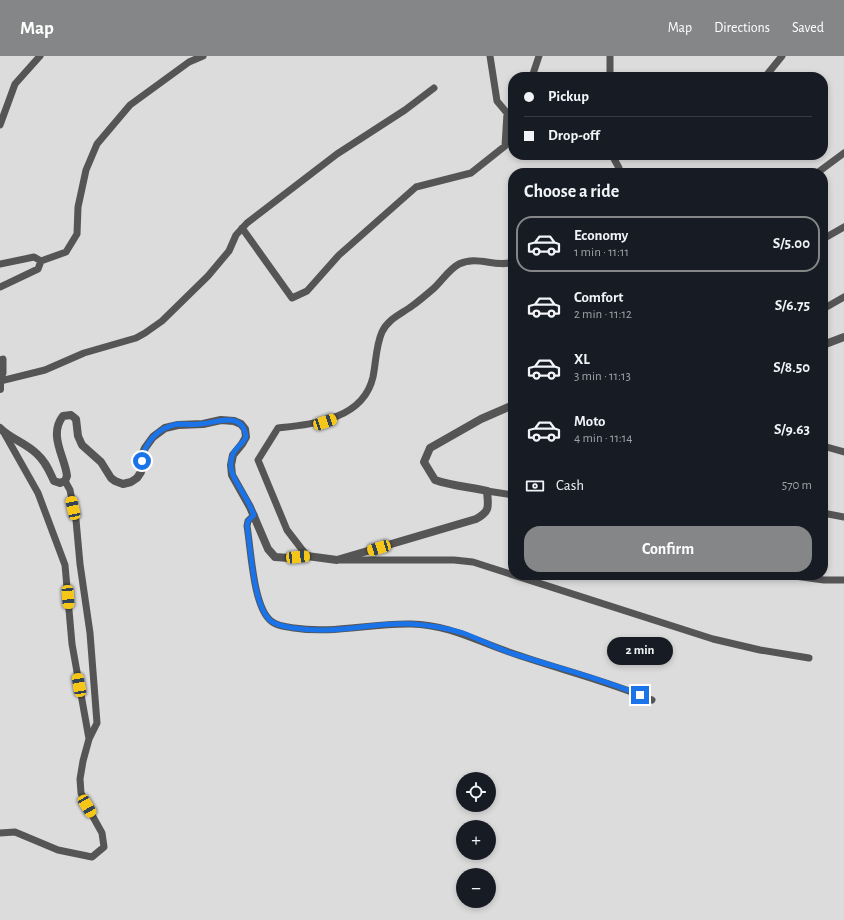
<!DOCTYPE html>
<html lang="en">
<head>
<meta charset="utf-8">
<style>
  :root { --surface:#171b24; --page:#242831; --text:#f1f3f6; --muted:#9ea1a6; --line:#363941; --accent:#858687 }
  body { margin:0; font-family:"Alegreya Sans",sans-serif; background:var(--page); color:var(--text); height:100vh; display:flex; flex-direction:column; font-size:15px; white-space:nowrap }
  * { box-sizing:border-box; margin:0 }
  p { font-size:13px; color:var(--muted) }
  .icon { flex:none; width:22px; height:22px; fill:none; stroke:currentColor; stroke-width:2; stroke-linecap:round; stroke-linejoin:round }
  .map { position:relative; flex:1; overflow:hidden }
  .sheet { position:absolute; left:508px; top:112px; width:320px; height:412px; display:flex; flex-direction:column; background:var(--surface); border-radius:16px; box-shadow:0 2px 6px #0003 }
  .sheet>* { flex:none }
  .banner { position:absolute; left:508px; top:16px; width:320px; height:88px; border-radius:16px; box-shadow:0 2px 6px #0003; display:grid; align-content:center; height:88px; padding:0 16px; background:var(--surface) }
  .fabs { position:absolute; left:456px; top:716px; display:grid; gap:8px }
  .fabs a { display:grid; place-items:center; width:40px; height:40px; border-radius:50%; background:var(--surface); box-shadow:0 2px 6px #0003; font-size:20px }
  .end { position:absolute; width:18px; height:18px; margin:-9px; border:5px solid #1a73e8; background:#fff; box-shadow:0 0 0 2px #fff }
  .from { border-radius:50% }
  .bubble { position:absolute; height:28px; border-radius:14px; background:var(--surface); box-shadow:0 2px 6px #0003; font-size:13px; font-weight:600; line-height:28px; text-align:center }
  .car { position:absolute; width:12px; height:24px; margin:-12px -6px; border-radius:5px; box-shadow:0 0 3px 1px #0007; background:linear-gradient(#f5c518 24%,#345 0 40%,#f5c518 0 76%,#345 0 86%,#f5c518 0) }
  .banner b { display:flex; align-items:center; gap:14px; height:38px; font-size:15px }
  .banner b+b { border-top:1px solid var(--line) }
  .banner i { width:10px; height:10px; background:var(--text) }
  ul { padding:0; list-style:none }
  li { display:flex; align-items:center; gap:12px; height:56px; margin:0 8px 6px; padding:0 8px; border:2px solid transparent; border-radius:16px }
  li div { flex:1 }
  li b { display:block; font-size:15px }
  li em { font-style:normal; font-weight:600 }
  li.current { border-color:var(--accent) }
  li>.icon { width:36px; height:36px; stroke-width:1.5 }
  h2 { padding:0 16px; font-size:18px; line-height:48px }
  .pay { display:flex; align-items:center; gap:10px; height:44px; padding:0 16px; font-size:15px }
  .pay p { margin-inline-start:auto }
  .cta { display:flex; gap:8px; margin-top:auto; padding:8px 16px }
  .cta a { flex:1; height:46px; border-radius:16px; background:var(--accent); color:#fff; font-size:16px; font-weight:600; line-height:46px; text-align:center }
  header { display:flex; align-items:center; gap:24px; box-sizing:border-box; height:56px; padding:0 20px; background:var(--accent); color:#fff }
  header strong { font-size:19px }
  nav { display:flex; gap:22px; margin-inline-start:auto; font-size:14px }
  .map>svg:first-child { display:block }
  .green { fill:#dcdcdc; fill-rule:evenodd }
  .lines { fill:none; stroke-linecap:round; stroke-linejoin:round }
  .minor { stroke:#555; stroke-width:7 }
  .tertiary { stroke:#555; stroke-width:8 }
  .route { stroke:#1a73e8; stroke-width:5 }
</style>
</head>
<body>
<header>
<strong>Map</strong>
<nav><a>Map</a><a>Directions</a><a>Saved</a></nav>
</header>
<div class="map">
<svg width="844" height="864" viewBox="0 0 844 864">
  <rect width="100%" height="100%" fill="#fff"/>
  <path class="green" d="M0,0H844V864H0ZM513,21H823V99H513ZM513,117H823V519H513ZM463,723H489V749H463ZM463,771H489V797H463ZM463,819H489V845H463Z"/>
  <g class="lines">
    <path class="minor" d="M490,0L497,45L507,57L513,54
      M532,21L539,0
      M610,21V0
      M765,21L782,0
      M0,69L15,28L40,0
      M612,99L619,112V117
      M817,117L844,97
      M242,172L292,242L307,235L339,199L416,131L471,117L505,90L507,57
      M823,183L844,171
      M41,205L66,196L77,178L78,151L86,114L97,88L130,49L189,6L203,0
      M0,208L34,201L41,205L38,213L0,231
      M823,253L844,241
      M0,304L3,303V317L0,325L45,314L84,297L136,282L145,277L162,265L208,220L229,195L236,179L247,167L337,98L405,54L434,32
      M3,375L38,437L65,509L72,588L89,683
      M823,390L844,396
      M487,435L513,439
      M823,457L844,461
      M254,459L248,465L247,470C251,493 253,551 271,565C277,570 286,571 294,572C333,578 371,567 411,568C449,569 474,584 509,596C557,613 605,624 652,644
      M307,500L287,474L258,404L278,372C313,368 363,364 373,321C376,306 376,289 382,276C388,263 401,258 412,250C419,245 426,239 433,233C442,225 449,213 459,208C478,199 495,212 513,206
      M341,504H454L473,506L713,583L760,594L809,602
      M787,519L824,524H844
      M0,777L15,776L58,794L92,801L104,791L102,777L87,750L81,737L80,723L83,705L89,683L97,667L90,577L80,508L76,464L70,434L65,425"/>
    <path class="tertiary" d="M823,289L844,281
      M0,333V325
      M0,372C11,383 26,387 37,398C46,406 49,415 54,425L60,427L65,425L67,420C65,401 48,379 63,360L71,359L76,363L78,380L82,389L101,406L111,422L115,425L123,428L131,426L137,422L141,416L142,399L145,392L153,381L165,372L178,369L203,368L221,364L234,365L241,368L245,373L246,381L242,388L233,399L231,409L232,419L250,451L268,493L275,501L289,502L307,500L337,504L476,463C491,455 488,450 487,435C470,431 452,430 435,424L424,406L430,392L481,363L513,349"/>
  </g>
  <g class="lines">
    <path class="route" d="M142,405C144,386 159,371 178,368C186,368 193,369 200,368C217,367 243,354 246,381C243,388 236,391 233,398C226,414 237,426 244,439C248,445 251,452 254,459L248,465L247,470C251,493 253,551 271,565C277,570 287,571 294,572C334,579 372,566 412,568C429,569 446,572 463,577C479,583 494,591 511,597C554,611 598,621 640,639"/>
  </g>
</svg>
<div class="fabs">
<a><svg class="icon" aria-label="locate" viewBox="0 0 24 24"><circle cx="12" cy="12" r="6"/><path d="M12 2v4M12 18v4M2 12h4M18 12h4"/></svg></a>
<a>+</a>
<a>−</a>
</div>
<i class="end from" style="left:142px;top:405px"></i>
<i class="end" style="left:640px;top:639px"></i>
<div class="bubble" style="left:607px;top:581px;width:66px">2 min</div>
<i class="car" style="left:325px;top:366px;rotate:71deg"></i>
<i class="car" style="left:73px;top:452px;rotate:348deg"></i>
<i class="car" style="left:379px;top:492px;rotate:253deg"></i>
<i class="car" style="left:298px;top:501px;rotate:85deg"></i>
<i class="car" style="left:68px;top:541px;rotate:176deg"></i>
<i class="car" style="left:79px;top:629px;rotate:350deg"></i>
<i class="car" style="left:87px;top:750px;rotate:150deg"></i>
<div class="banner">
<b><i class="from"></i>Pickup</b>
<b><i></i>Drop-off</b>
</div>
<section class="sheet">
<h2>Choose a ride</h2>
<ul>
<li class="current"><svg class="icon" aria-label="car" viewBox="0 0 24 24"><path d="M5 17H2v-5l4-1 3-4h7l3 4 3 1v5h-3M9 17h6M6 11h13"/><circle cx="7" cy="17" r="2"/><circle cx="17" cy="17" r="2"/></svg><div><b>Economy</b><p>1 min · 11:11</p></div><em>S/5.00</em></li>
<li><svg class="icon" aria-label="car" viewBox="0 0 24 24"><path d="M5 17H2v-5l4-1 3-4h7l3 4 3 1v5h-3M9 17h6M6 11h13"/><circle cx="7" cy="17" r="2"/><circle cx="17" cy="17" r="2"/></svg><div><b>Comfort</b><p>2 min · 11:12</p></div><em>S/6.75</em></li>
<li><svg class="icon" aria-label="car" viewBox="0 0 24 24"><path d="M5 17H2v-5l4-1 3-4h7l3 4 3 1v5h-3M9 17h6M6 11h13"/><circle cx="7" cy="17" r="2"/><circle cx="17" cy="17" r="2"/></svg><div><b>XL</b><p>3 min · 11:13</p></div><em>S/8.50</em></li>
<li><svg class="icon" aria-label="car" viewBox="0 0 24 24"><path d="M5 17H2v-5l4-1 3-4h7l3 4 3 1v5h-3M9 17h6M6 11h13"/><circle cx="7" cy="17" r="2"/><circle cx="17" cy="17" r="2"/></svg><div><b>Moto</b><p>4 min · 11:14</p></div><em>S/9.63</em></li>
</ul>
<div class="pay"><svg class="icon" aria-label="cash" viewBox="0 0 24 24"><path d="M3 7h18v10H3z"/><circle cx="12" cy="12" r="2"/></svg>Cash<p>570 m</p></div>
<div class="cta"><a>Confirm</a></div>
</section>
</div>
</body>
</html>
